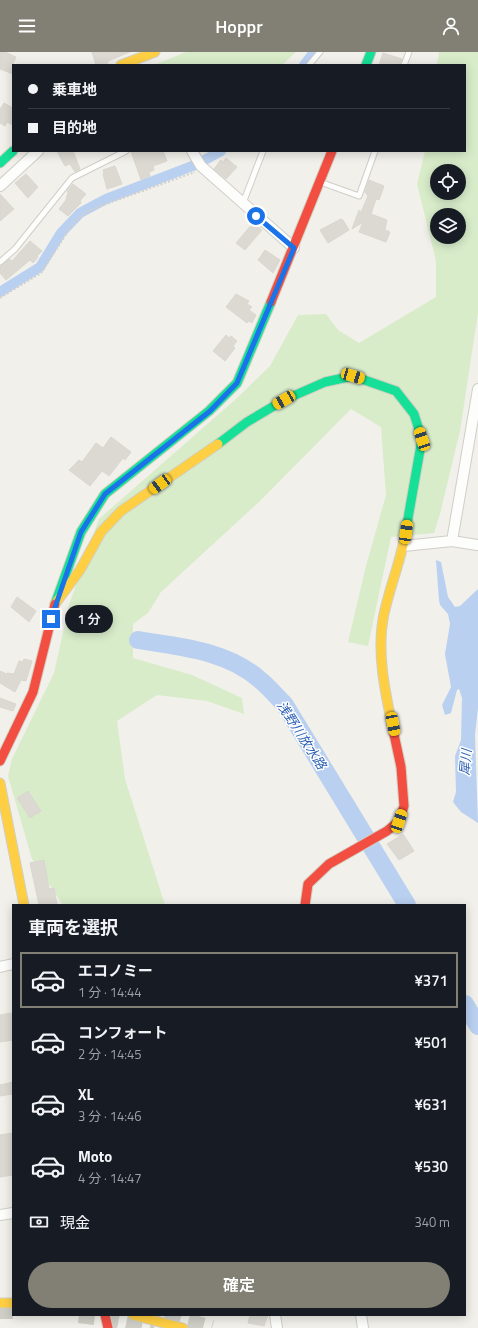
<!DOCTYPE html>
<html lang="ja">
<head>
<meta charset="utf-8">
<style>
  :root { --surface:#171b24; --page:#242831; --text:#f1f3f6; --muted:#9ea1a6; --line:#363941; --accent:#828075 }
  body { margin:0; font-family:"Titillium Web","Noto Sans JP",sans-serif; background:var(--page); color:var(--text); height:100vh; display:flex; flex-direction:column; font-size:15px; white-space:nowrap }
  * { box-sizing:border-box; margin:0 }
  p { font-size:13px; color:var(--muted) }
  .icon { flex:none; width:22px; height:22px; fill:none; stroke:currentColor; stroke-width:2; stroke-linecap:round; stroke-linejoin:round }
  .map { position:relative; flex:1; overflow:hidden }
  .drawer { position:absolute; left:12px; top:852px; width:454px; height:412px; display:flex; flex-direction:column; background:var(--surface); border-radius:0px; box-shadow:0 2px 10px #0003 }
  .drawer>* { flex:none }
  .guide { position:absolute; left:12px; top:12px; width:454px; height:88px; border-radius:0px; box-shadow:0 2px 10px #0003; display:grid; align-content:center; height:88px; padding:0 16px; background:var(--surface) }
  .controls { position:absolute; left:430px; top:112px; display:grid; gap:8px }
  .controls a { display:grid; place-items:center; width:36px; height:36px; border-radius:50%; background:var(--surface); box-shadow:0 2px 10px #0003; font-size:20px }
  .end { position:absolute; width:18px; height:18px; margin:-9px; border:5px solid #1a73e8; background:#fff; box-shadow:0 0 0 2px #fff }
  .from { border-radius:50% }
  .bubble { position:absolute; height:28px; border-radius:14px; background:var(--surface); box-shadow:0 2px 10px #0003; font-size:13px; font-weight:600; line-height:28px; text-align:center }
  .car { position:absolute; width:12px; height:24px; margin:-12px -6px; border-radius:5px; box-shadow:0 0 3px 1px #0007; background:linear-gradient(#f5c518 24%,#345 0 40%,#f5c518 0 76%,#345 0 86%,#f5c518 0) }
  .guide b { display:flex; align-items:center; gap:14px; height:38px; font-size:15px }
  .guide b+b { border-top:1px solid var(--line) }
  .guide i { width:10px; height:10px; background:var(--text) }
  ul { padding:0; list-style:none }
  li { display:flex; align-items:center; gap:12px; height:56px; margin:0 8px 6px; padding:0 8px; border:2px solid transparent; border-radius:0px }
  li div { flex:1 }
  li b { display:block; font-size:15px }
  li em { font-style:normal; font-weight:600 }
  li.current { border-color:var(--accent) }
  li>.icon { width:36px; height:36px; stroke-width:1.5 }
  h2 { padding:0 16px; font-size:18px; line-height:48px }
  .pay { display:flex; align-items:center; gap:10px; height:44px; padding:0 16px; font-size:15px }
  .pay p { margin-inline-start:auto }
  .action { display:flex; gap:8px; margin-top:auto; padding:8px 16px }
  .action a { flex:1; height:46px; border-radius:24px; background:var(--accent); color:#fff; font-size:16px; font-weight:600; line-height:46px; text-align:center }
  header { display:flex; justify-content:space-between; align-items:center; height:52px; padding:0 16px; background:var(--accent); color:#fff; font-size:18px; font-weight:600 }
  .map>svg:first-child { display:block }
  .green { fill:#d8ecca; fill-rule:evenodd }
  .water { fill:#bad0f0 }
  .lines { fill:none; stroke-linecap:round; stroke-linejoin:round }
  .canal { stroke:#bad0f0; stroke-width:10 }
  .river { stroke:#bad0f0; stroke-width:18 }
  .building { fill:#dbd9d2; stroke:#d9d7d0 }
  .primary-tunnel { stroke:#cfcec6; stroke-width:16; stroke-dasharray:16 8; stroke-linecap:butt }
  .lane-casing { stroke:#cfcec7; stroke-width:7 }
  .street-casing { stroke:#cfcec7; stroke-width:12 }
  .fast-casing { stroke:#d1cfc1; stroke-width:11 }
  .slow-casing { stroke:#d1cfc1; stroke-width:11 }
  .jam-casing { stroke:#d1cfc1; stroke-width:11 }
  .path { stroke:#d2d0cb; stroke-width:2; stroke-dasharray:2 2; stroke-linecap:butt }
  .lane { stroke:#fdfdfc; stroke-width:5 }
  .street { stroke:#fdfdfc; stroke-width:10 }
  .fast { stroke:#16e098; stroke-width:9 }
  .slow { stroke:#ffcf43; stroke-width:9 }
  .jam { stroke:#f24e42; stroke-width:9 }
  .route { stroke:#1a73e8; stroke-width:5 }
  .labels { text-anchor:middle; stroke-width:3; stroke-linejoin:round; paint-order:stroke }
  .water-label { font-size:13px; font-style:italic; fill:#2c61b6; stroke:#fff }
</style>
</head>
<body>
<header><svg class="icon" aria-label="menu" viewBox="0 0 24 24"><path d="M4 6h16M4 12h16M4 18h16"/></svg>Hoppr<svg class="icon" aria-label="person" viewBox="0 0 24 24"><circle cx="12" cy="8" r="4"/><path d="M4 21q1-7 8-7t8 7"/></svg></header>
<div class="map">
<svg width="478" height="1276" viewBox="0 0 478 1276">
  <rect width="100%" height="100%" fill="#f1f0ea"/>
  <path class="green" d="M186,0H296L282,13H154Z
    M439,0H478V261L460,379L440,462L434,481L391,485L368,594L348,590L366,514L386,443L381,375L351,357L260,449L161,540L148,561L133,572V606L192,623L242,646L244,662L207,649L157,643L117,669L125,727L165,853H63L32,807L8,724L12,707L54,621L69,553L99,467L236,347L270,314L298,263L326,262L338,278L359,291L436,245V209L417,132L425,99H465V13H437ZM437,119H459V141H437ZM437,163H459V185H437Z"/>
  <path class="water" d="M436,508L441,510L448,545L455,555L460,554L478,537V656L475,683L478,771L461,760L453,750L456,740L455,704L461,688L462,646L459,637L457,638L451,661L445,663L442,653L451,635L445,602L450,572L448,562L440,553L439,548Z"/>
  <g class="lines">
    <path class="canal" d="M304,13L314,0
      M201,110L221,99
      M0,240L40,215L61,181L80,161L106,147L195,113"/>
    <path class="river" d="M138,588C179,595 226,598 259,627C269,635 277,645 285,653L407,853
      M465,952L478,974"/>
  </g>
  <path class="building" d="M0,0H5L16,5L13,12V22L0,17Z
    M92,0H130L108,9V11L96,13Z
    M383,1L402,7L400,13H379Z
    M4,51L13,56V73L7,70L5,74L0,71V57Z
    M57,99H73L80,117L75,120L70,112L65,114Z
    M131,99H163L167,109L153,114L154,118L149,120L150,124L141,128Z
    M226,106L237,115L226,127L214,117L221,108L223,110Z
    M115,114L122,132L107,137L103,122L104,121L103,118Z
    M26,122L38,135L28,146L15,131Z
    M369,128L384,134L379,148L376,147L371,162L387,168L385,178L390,180L386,190L359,180L363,170L352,177L359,158L361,160L368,144L365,140Z
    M73,132L86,142L80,149L81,151L68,164L59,157L66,148L68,140L67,139Z
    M0,142L14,157L0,169Z
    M341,167L343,168L349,178L328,191L320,178Z
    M253,171L262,178L245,198L236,191Z
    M30,189L42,199L37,204L38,205L33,211L30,208L6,228L0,221V214L9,207L12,209Z
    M265,198L280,208L273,221L258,208Z
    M236,242L249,249L247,252L252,255L249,258L256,263L252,271L249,269L247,271L226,255Z
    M226,283L229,286L231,284L237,289L233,294L235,296L225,309L213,299Z
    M111,385L131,400L125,408L123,406L109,424L102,419L90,434L69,418L79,408L82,410L96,391L103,396Z
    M17,545L36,559L29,570L11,555Z
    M24,607L32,609L26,629L21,628L15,640L0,631V619L7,622V621L14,622L19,609L23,610Z
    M0,646L16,652L13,659L0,655Z
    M28,739L41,759L30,766L17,746Z
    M403,782L414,799L399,808L387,792Z
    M44,808L49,837L54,836L57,853H39L30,811Z
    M10,961L13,963V988L0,990V963Z
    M13,1030V1042L0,1044V1033Z
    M13,1081V1123L0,1125V1083Z
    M250,1263H268L264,1274L248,1271Z"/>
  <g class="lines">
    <path class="primary-tunnel" d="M0,1259H13
      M79,1263L116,1268L154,1276
      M165,1263L212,1276"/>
    <defs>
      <path id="lane" d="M309,13L320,0
        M404,13L409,0
        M320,130L359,144L375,99
        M243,151L263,99
        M0,210L15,197L72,126L126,99"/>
      <path id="street" d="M192,99L201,114L294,196
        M0,134L38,99
        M452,489L478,337
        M404,494L452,489L477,493
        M0,915L13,912
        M0,1163L13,1161
        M275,1263L277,1276
        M361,1263L363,1276"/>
      <path id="fast" d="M366,13L371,0
        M0,111L13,99
        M218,392L247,370L284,348L325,330L353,324L396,339L414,362L422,387L407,472
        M55,552L81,480L105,442L209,359L237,331L271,250"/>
      <path id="slow" d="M121,13L155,0
        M55,552L80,518L101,480L121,459L218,392
        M392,673C385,639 377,601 383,567C389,535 403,505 407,472
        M0,731L24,853
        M0,1251H13
        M133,1263L183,1276"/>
      <path id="jam" d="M271,250L332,99
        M0,709L33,640L55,552
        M305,853L308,832L329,812L387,779L399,769L404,754L401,715L392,673
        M105,1263L108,1276"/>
    </defs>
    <use href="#lane" class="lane-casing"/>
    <use href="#street" class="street-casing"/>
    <use href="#fast" class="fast-casing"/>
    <use href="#slow" class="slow-casing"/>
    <use href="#jam" class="jam-casing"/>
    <path class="path" d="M0,246L41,221L74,170L87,159L195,120"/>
    <use href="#lane" class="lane"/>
    <use href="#street" class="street"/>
    <use href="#fast" class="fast"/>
    <use href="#slow" class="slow"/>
    <use href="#jam" class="jam"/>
  </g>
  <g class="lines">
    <path class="route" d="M51,567L81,480L105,442L210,359L237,331L294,196L256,164"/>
  </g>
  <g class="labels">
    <g class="water-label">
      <text transform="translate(302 683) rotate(57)" y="5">浅野川放水路</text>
      <text transform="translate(465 710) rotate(-85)" y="5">犀川</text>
    </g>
  </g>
</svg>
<div class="controls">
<a><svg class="icon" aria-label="locate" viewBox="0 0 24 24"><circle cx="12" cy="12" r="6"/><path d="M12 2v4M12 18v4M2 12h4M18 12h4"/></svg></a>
<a><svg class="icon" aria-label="layers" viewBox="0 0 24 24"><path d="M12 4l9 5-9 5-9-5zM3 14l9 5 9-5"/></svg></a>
</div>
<i class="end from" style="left:256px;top:164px"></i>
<i class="end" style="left:51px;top:567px"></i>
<div class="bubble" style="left:65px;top:553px;width:48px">1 分</div>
<i class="car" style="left:353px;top:324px;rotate:106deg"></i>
<i class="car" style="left:284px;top:348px;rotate:240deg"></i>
<i class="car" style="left:422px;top:387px;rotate:342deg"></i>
<i class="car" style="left:160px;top:432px;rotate:234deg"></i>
<i class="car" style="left:406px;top:480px;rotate:8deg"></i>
<i class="car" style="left:393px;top:672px;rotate:169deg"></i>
<i class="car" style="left:399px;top:769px;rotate:19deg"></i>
<div class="guide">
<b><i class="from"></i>乗車地</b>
<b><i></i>目的地</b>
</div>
<section class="drawer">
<h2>車両を選択</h2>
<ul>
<li class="current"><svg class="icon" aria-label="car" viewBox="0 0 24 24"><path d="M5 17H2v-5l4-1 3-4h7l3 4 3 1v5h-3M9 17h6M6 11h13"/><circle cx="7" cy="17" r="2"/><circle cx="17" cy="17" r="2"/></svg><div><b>エコノミー</b><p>1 分 · 14:44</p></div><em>¥371</em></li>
<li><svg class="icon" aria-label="car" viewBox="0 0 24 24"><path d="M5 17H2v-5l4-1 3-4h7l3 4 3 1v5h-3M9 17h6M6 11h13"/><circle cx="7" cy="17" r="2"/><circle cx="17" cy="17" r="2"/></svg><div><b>コンフォート</b><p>2 分 · 14:45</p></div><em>¥501</em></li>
<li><svg class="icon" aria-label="car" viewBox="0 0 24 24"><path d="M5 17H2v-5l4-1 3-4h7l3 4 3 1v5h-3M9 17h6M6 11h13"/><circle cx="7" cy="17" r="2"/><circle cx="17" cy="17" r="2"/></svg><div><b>XL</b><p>3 分 · 14:46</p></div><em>¥631</em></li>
<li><svg class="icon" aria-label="car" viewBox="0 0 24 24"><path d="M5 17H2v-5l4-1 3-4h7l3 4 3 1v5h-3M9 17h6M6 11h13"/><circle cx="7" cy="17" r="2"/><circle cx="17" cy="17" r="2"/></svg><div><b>Moto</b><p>4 分 · 14:47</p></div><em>¥530</em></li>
</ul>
<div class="pay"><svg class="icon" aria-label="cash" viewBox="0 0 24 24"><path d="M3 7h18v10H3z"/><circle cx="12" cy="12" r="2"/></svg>現金<p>340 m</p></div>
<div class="action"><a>確定</a></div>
</section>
</div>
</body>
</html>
